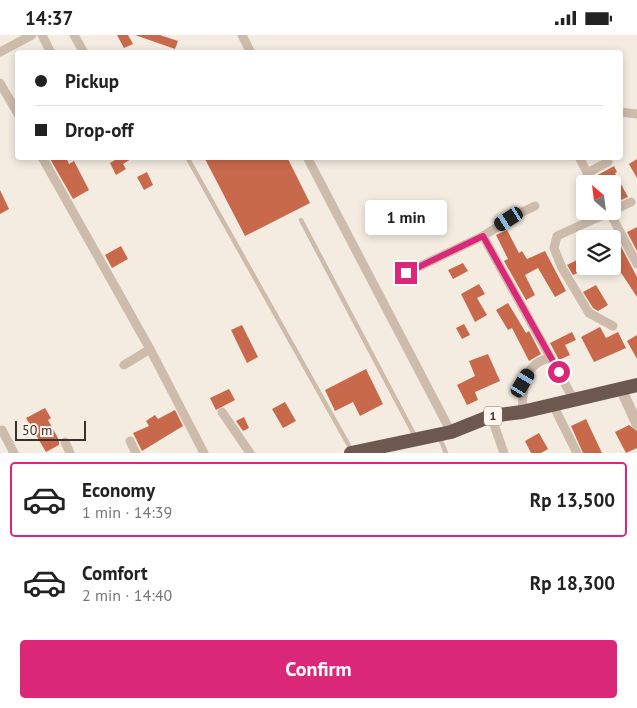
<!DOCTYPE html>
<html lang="en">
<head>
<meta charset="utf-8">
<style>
  :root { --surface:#fff; --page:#f6f6f6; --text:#222; --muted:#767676; --line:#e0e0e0; --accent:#db2777 }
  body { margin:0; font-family:"PT Sans",sans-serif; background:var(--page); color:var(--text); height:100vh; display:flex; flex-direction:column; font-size:19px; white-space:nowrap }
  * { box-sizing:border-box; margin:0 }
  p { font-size:16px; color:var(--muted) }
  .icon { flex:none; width:28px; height:28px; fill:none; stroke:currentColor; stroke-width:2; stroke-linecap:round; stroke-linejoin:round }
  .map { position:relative; height:418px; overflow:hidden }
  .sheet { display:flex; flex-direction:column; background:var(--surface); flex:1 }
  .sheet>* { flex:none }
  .guide { position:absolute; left:15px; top:15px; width:608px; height:110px; border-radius:5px; box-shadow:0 2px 8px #0003; display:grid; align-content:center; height:110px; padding:0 20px; background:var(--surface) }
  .needle { width:32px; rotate:332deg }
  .controls { position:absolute; left:576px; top:140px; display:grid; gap:10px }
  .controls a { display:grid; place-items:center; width:45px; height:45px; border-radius:5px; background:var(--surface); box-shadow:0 2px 8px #0003; font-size:25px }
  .scale { position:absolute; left:15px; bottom:12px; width:71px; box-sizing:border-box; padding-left:5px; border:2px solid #3b302b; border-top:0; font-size:14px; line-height:18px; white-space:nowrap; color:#3b302b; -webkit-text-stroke:4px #fbf5ee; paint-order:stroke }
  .end { position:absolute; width:22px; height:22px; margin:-11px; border:6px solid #db2777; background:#fff; box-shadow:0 0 0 2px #fff }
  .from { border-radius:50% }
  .bubble { position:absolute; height:35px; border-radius:5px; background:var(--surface); box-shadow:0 2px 8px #0003; font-size:16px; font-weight:700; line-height:35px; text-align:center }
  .car { position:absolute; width:15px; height:30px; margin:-15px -8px; border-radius:6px; box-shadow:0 0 4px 1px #0007; background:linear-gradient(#222 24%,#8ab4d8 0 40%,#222 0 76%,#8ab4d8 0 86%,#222 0) }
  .guide b { display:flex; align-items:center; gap:18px; height:48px; font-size:19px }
  .guide b+b { border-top:1px solid var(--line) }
  .guide i { width:12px; height:12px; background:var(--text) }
  ul { padding:9px 0 0; list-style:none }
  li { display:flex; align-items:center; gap:15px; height:75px; margin:0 10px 8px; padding:0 10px; border:2px solid transparent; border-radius:5px }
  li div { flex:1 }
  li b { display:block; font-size:19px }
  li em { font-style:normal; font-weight:700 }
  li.active { border-color:var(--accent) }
  li>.icon { width:45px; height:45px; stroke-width:1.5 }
  .cta { display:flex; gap:10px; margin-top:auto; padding:10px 20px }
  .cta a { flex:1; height:58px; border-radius:5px; background:var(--accent); color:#fff; font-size:20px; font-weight:700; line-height:58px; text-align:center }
  .status { display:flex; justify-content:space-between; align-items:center; height:35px; padding:0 25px; background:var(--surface); direction:ltr }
  .status svg { height:14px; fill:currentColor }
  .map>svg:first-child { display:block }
  .building { fill:#c8694b }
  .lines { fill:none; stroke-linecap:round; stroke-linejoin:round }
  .service { stroke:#cdbbac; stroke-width:4.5 }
  .minor { stroke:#cdbbac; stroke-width:9 }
  .tertiary { stroke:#cdbbac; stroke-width:11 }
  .trunk { stroke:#6c584f; stroke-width:14 }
  .route { stroke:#db2777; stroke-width:6 }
  .labels { text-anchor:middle; stroke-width:4; stroke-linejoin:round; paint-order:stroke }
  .shield { fill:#fbf5ee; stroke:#756b66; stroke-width:1 }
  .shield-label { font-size:12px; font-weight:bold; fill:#3b302b }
</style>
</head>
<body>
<div class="status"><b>14:37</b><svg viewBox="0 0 49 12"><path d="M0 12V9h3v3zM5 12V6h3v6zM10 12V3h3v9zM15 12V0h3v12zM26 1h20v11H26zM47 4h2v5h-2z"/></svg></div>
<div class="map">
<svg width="637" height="418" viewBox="0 0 637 418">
  <rect width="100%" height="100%" fill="#f4ebe1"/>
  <path class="building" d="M117,0H128L133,9L124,13Z
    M135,0H160L178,6L175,14Z
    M49,122H66L69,129L74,126L89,155L73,164Z
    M120,122H134L123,129L126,134L116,140L110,128Z
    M204,122H287L310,168L245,201Z
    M637,124V143L629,129Z
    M614,131L617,137L615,138L628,162L612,169V149H599L596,141Z
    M147,137L153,150L144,155L137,142Z
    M0,155L9,174L0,179Z
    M637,192V216L627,197Z
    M507,195L519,218L522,216L527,224L545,216L566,256L555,262L538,233L525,240L535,260L526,265L504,226L508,224L496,200Z
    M616,202L637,242V262L612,224V204Z
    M121,211L128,224L112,233L105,220Z
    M581,223L586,234L573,240L567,230Z
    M463,228L468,236L453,244L448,235Z
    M479,249L485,259L477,263L487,280L475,287L461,259Z
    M596,250L608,270L598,276L593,273L583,257Z
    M508,268L526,298L529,296L541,319L529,326L512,293L508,295L496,275Z
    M464,289L470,300L462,304L456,293Z
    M242,290L258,322L247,328L231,295Z
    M600,292L606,303L618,297L626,313L594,327L581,302Z
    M572,297L576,305L565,310L570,320L559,325L550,308Z
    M637,300V324L627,306Z
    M488,319L500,346L475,357L478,365L467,370L457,350L475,341L469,326Z
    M366,334L383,369L360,381L353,367L335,376L325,355Z
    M229,354L235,365L216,375L210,363Z
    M285,367L296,386L283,393L272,374Z
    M45,373L51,383L48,385L59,405V410L46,417L26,383Z
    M175,375L183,391L142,416L133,398L149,391L146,386L155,380L158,384Z
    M244,382L249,393L243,396L236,386Z
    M586,384L602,418H583L571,391Z
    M629,390L637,396V413L626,418L615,397Z
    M539,398L548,414L541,418H531L525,406Z"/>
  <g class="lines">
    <path class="service" d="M187,122L352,416
      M301,185L415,401
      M439,401L446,418"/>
    <path class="minor" d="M42,0L51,18
      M74,0L84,18
      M242,0L251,18
      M0,17L32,0
      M0,48L18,79
      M620,77L637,79
      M42,122L150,314L204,418
      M307,122L451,397
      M579,122L593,149
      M587,138L608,127
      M535,171L518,179L483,201L574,365
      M609,176L637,229
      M612,176L557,201L554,213L562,233L589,278L613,291
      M612,176L631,167
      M406,238L483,201
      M124,330L150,314
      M553,370L577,418
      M222,377L250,418
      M522,377C523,354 523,327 551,323
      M491,381L504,418
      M2,395L14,418
      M130,406L136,418
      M65,407L70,418"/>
    <path class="tertiary" d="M621,354L637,389"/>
    <path class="trunk" d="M351,418L451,397L491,381L522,377L637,350"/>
  </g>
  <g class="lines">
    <path class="route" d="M406,238L483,201L559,337"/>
  </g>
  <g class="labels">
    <rect class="shield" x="484" y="371.5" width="18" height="19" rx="4"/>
    <g class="shield-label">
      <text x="493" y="385">1</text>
    </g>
  </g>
</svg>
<div class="controls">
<a><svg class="needle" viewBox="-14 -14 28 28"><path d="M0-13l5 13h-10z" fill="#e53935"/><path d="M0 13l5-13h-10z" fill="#767676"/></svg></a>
<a><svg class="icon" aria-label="layers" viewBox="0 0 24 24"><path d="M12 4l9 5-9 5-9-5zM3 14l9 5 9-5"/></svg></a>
</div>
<div class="scale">50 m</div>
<i class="end from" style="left:559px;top:337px"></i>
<i class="end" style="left:406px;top:238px"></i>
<div class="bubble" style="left:365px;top:165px;width:82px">1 min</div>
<i class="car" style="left:509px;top:184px;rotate:238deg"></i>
<i class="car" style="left:523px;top:348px;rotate:31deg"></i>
<div class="guide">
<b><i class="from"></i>Pickup</b>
<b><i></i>Drop-off</b>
</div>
</div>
<section class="sheet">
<ul>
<li class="active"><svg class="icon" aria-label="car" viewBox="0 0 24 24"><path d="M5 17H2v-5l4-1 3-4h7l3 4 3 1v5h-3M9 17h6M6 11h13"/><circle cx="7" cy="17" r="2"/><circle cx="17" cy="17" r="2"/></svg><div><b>Economy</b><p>1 min · 14:39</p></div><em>Rp 13,500</em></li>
<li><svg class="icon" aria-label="car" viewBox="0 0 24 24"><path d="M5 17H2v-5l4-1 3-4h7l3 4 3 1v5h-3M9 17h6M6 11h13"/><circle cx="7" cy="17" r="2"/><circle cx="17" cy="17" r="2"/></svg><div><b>Comfort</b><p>2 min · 14:40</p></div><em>Rp 18,300</em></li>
</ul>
<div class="cta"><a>Confirm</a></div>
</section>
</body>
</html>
